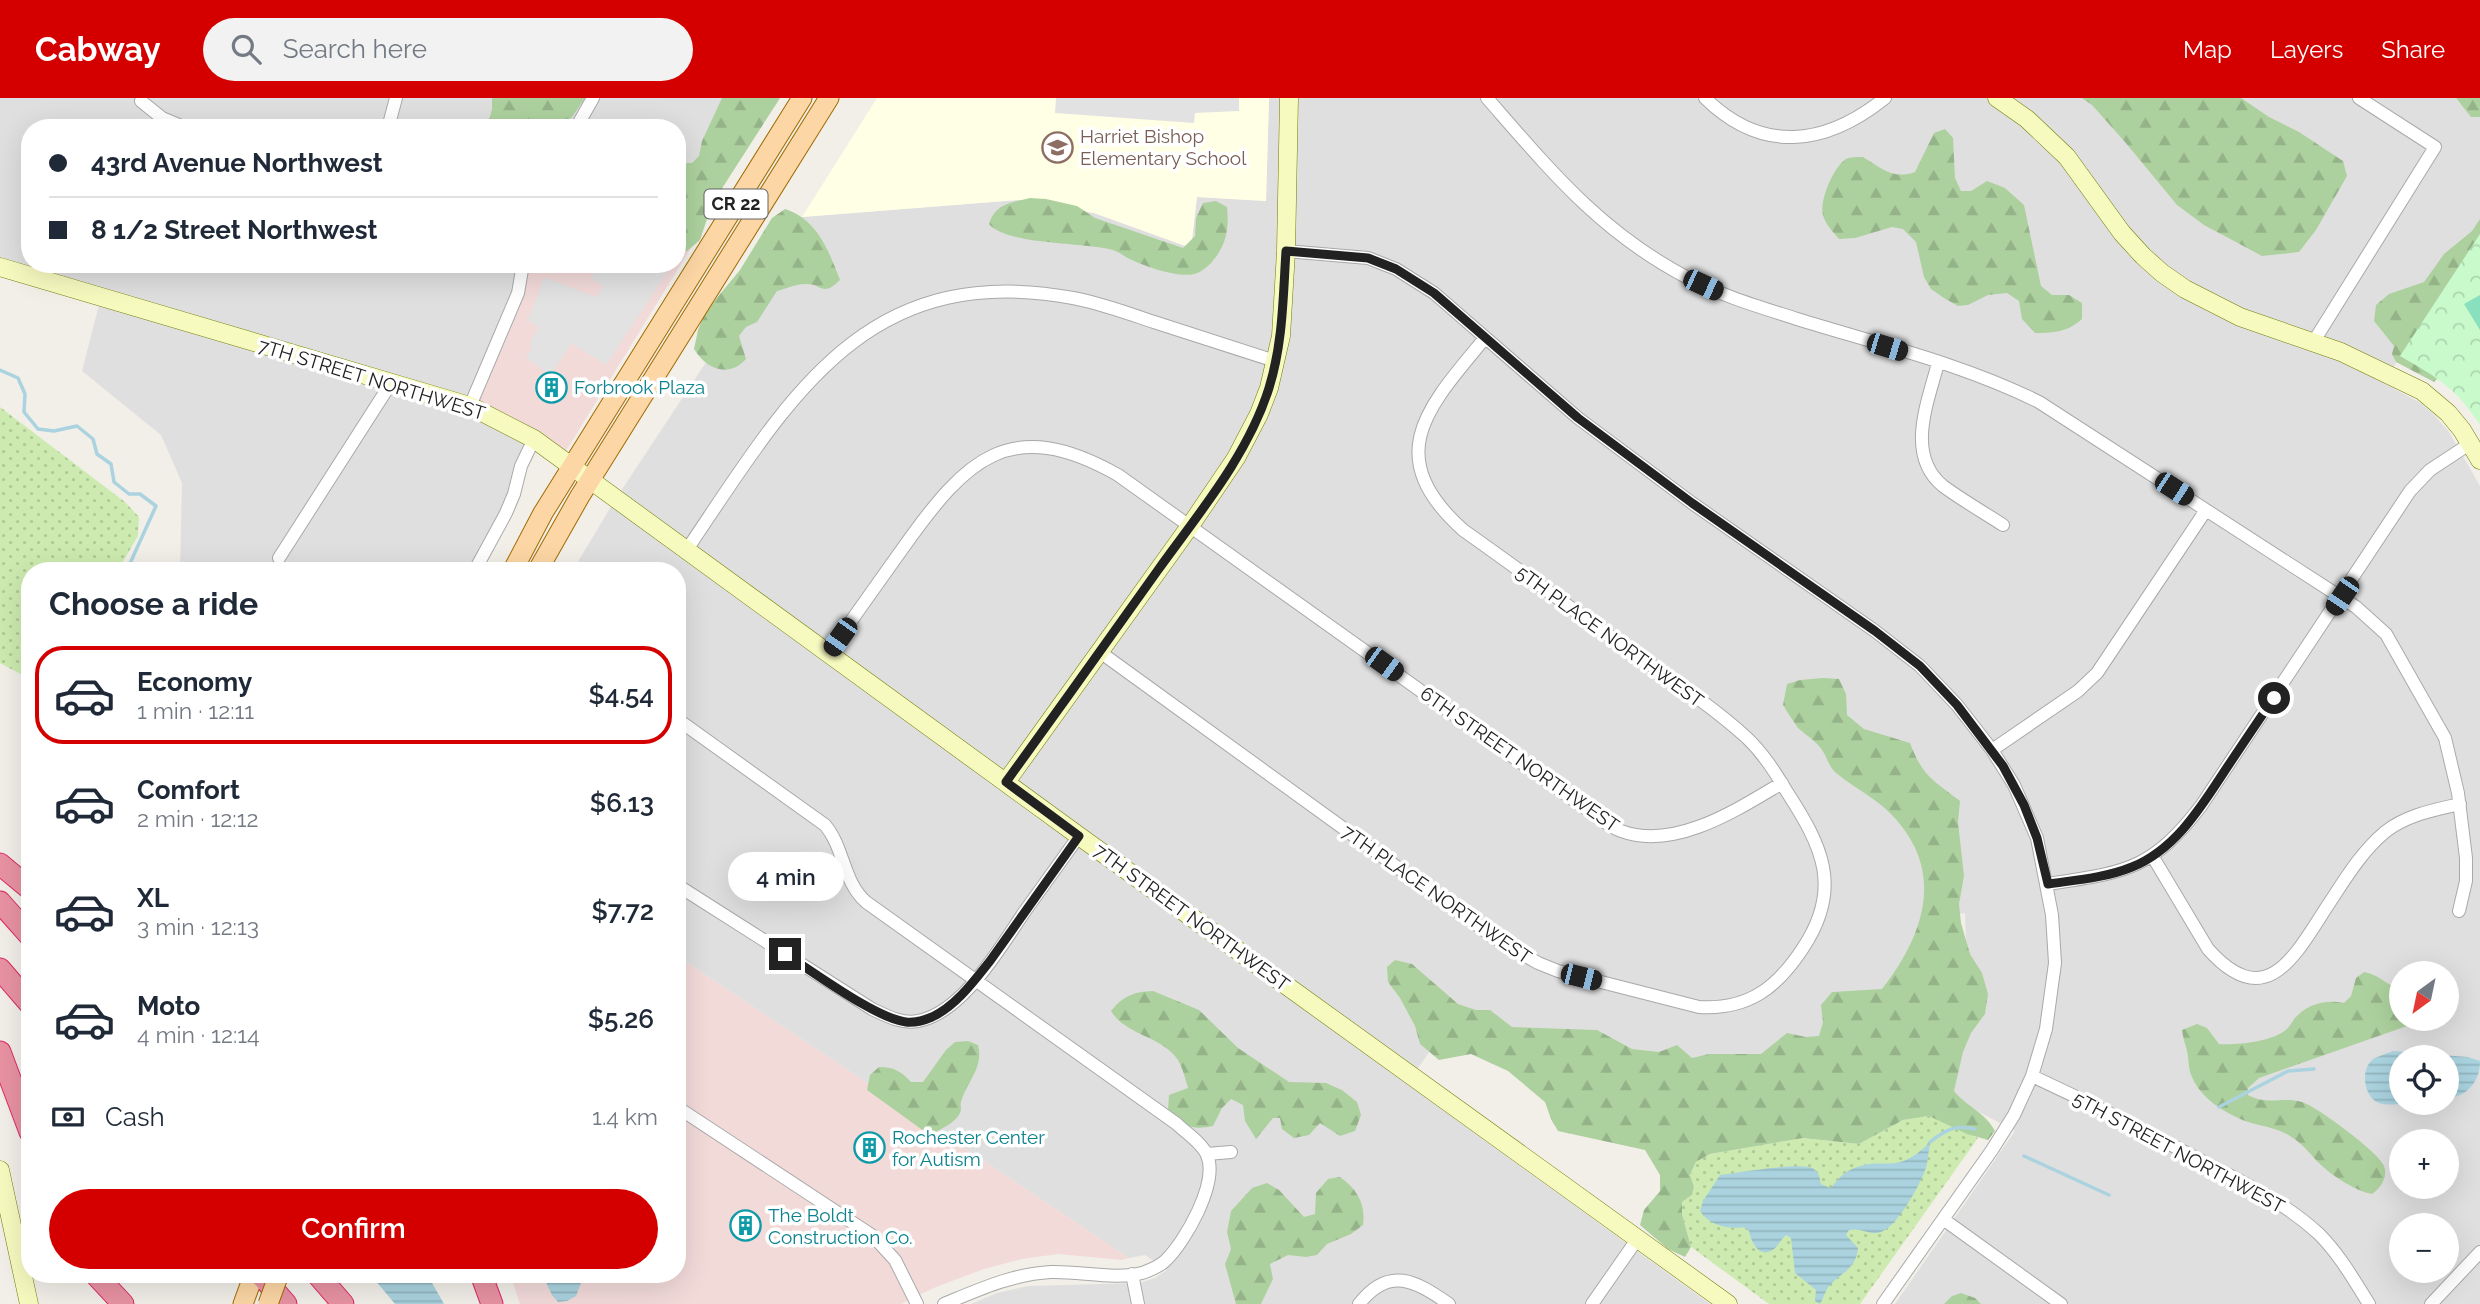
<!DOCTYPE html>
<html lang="en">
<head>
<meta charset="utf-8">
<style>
  :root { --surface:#fff; --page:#f2f2f3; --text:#1f2937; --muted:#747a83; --line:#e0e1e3; --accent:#d40000 }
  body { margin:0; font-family:Raleway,sans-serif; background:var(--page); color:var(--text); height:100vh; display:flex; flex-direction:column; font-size:26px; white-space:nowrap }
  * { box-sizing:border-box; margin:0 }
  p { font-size:23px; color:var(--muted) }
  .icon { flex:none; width:38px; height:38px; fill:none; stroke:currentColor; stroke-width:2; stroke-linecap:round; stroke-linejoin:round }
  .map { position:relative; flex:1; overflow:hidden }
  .drawer { position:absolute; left:21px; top:464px; width:665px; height:721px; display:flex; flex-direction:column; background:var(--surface); border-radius:28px; box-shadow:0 7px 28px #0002 }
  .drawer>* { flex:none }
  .guide { position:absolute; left:21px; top:21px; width:665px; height:154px; border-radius:28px; box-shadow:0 7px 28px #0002; display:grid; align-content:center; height:154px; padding:0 28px; background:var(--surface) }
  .needle { width:46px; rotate:213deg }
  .buttons { position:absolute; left:2389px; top:863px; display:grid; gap:14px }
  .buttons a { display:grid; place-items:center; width:70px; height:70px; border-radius:50%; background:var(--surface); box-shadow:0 7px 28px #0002; font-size:35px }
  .end { position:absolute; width:32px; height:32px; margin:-16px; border:9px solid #222; background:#fff; box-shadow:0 0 0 4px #fff }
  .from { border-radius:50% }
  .bubble { position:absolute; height:49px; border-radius:24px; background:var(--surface); box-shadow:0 7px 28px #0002; font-size:23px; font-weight:600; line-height:49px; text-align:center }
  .car { position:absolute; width:21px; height:42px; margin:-21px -10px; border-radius:9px; box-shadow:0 0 5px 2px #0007; background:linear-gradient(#222 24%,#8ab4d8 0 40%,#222 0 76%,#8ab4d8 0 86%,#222 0) }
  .guide b { display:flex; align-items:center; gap:24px; height:66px; font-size:26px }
  .guide b+b { border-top:2px solid var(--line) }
  .guide i { width:18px; height:18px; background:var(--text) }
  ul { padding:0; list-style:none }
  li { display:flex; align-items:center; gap:21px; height:98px; margin:0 14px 10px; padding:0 14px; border:4px solid transparent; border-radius:28px }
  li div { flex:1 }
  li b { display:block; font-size:26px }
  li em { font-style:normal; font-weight:600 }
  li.selected { border-color:var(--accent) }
  li>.icon { width:63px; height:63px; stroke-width:1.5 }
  h2 { padding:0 28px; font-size:32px; line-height:84px }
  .pay { display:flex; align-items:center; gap:18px; height:77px; padding:0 28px; font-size:26px }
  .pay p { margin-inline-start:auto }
  .action { display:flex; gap:14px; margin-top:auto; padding:14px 28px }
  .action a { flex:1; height:80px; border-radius:42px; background:var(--accent); color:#fff; font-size:28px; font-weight:600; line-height:80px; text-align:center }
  header { display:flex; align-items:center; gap:42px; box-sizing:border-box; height:98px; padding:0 35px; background:var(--accent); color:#fff }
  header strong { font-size:33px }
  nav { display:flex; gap:38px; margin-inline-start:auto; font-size:24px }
  .search { width:490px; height:63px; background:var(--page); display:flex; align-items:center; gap:18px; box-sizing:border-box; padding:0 24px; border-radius:38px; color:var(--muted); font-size:26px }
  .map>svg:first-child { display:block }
  .residential { fill:#e0dfdf; fill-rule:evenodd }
  .commercial { fill:#f2dad9 }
  .education { fill:#ffffe5 }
  .grass { fill:url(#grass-dots) }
  .forest { fill:url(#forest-firs) }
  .park { fill:url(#park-crowns) }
  .pitch { fill:#88e0be }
  .parking { fill:#e2e2e2 }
  .water { fill:url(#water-rules) }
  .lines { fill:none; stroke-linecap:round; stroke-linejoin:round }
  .stream { stroke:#aad3df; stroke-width:3.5 }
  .street-casing { stroke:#a9a9a9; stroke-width:14 }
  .secondary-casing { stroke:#707d05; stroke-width:19 }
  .primary-casing { stroke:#a06b00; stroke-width:21 }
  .highway-casing { stroke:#dc2a67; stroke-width:23 }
  .street { stroke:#fff; stroke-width:12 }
  .secondary { stroke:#f7fabf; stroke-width:18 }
  .primary { stroke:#fcd6a4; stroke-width:19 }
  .highway { stroke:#e892a2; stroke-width:21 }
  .primary-bridge-casing { stroke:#a06b00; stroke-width:21; stroke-linecap:butt }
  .primary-bridge { stroke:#fcd6a4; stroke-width:19 }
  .route { stroke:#222; stroke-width:9 }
  .labels { text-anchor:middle; stroke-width:7; stroke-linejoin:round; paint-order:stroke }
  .shield { fill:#fff; stroke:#646464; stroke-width:2 }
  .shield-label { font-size:18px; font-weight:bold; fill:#222 }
  .education-label { font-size:19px; fill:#785e54; stroke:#fff; text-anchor:start }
  .street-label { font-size:19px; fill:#222; stroke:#fff }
  .culture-label { font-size:19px; fill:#0d838f; stroke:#fff; text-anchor:start }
</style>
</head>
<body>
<header>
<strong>Cabway</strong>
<div class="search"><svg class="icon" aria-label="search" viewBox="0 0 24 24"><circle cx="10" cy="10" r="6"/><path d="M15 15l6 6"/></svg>Search here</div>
<nav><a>Map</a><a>Layers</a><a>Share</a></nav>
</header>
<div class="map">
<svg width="2480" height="1206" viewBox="0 0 2480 1206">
  <defs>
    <pattern id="grass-dots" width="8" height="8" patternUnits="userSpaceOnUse" patternTransform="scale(1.75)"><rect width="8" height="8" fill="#cdebb0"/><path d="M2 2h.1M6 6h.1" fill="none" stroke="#b0c997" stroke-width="1.8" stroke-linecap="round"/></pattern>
    <pattern id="forest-firs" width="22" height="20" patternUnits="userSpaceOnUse" patternTransform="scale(1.75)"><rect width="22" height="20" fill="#add19e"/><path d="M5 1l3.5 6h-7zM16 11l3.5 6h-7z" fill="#95b388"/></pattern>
    <pattern id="park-crowns" width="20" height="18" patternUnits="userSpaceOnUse" patternTransform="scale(1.75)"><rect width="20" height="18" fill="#c8facc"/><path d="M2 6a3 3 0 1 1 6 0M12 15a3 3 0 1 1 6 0" fill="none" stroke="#acd6af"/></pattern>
    <pattern id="water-rules" width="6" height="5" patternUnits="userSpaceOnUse" patternTransform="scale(1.75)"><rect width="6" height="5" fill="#aad3df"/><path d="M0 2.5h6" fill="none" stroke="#92b5bf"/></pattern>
  </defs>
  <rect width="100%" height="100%" fill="#f2efe9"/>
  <path class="residential" d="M0,0H747L677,114V30H30V166H523L534,341L475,472H180L182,385L161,337L82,273L101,199L0,169Z
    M1269,0H2480V136L2383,285L2419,304L2433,316L2449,334L2480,388V1206H1895L2015,1033L1941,994L1969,913L1965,815L1929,820L1862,950L1745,1017L1452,921L1407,986L1710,1206H971L997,1195L1028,1188L1140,1185L1155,1180L1167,1172L1145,1157L1129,1160L677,858V472H573L615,402L802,119L1019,102L1094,115L1191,150L1197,99L1266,103ZM2401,875H2446V920H2401ZM2401,959H2446V1004H2401ZM2401,1043H2446V1088H2401ZM2401,1127H2446V1172H2401Z"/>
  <path class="commercial" d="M677,114L704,129L561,361L470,308L523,166H677Z
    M677,858L1129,1160L1122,1162L1058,1156L1022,1161L984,1171L936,1189L901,1206H520L510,1176H677Z"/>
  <path class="education" d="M877,0H1269L1266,103L1197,99L1191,150L1094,115L1019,102L802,119Z"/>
  <path class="grass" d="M0,309L125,404L139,419L138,438L118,472H30V581L0,565Z
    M1929,1018L1978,1040L1860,1206H1769L1691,1149L1682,1116V1104L1692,1097L1694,1089L1690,1078L1696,1064L1710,1056L1803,1040L1859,1046L1903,1022Z"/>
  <path class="forest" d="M492,0H585L572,19L557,30H487L492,11Z
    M722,0H780L712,106L700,142L687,153L677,155V65H692L699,58L702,43Z
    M2082,0H2241L2269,19L2299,34L2343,63L2347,78L2316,132L2299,154L2262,158L2204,127L2177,107L2125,44L2092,7Z
    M2456,0H2480V19H2471Z
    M1945,31L1953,40L1955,80L1961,93H1971L1987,83L2005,90L2024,107L2041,188L2052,197H2069L2082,205V221C2068,234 2053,235 2035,235L2022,221L2019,203L2007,195L1988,197L1968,207L1958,208L1944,200L1931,191L1924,179L1916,144L1903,131L1892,129L1855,140L1839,141C1833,134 1825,126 1823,117C1819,104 1833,69 1846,61C1850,59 1858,59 1863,59C1881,70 1893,82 1915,74L1934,35Z
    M1030,100L1046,101L1077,108L1095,120L1183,150L1195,138L1196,120L1203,105L1216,103L1227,109C1229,128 1227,145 1215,160C1211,166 1201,175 1194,176C1179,180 1146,169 1132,162C1125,159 1119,154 1113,152C1083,144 1006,147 989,126C996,105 1011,105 1030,100Z
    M785,111C817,121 829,153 840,182C822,200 822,185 805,186C796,186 785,191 777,193L757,224L746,229L739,238L746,261C729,280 707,272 694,251L698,232L706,213L740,172L772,120Z
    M2480,121V164L2441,277L2434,284L2396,264L2392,256L2394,248L2374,223L2376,207L2389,196L2424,184L2444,156L2472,133Z
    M1823,580L1839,581L1846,596L1847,617L1864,631L1910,645C1923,679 1933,682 1960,703L1958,724L1964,778L1959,806L1961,825L1970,856L1982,875L1988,896L1985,916L1971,935L1963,954L1954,993C1967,1009 1985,1014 1995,1033L1988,1042L1967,1036L1929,1018L1903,1022L1859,1046L1803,1040L1710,1056L1696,1064L1690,1077L1694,1089L1692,1097L1682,1104V1116L1691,1149L1685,1159L1668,1151L1640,1127L1644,1112L1660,1093V1077L1645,1052L1558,1033L1551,1021L1545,1004L1508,973L1471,956L1439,962L1420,946L1415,928L1400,900L1388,884L1387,869L1395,862L1412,866L1458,906L1476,912H1490L1512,929L1597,932L1632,951L1659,954L1677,947L1692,960L1709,956H1761L1787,935L1806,939L1819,938L1823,924L1821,907L1832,894L1882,891C1921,841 1945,780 1899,725C1882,703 1857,692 1836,675C1829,669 1827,659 1822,652C1816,643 1806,637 1798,630C1793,623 1788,615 1783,607L1787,586L1800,582Z
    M2364,874C2381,877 2388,889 2401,891V920L2427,921L2259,980L2248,990V997C2269,1008 2282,998 2302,1004C2316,1008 2380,1055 2384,1068C2388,1079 2381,1090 2372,1096C2356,1093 2334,1079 2321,1067C2310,1057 2305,1047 2290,1038C2279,1031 2267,1029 2255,1026C2232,1020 2201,1002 2192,979C2188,971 2189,961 2187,953C2185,945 2183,940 2182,932L2197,926L2207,930L2219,946C2237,947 2268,944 2283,934C2288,931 2291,926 2294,921C2307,906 2325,901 2344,905L2351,898L2356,880Z
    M1153,893L1199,912L1238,950L1289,984L1326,985L1342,992L1357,1004L1361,1017L1355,1033L1340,1038L1320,1025L1309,1037L1294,1040L1282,1031L1280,1020H1273L1256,1041L1245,1023L1243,1007L1231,1001L1222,1010L1213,1028C1190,1033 1184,1027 1168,1012L1169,997L1188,990C1185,980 1182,966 1175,958C1157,937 1126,937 1111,913C1124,897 1134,894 1153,893Z
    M968,943L978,947C984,970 967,983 961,1004C960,1007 962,1011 960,1015C956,1024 943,1030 934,1035L921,1031L867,992L870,977L879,969C894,969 901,973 911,984H923L946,952L955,944Z
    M1340,1079C1357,1091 1366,1106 1363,1127L1351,1136L1327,1146L1317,1157L1306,1159L1288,1157L1270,1166L1273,1181L1261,1206H1236L1225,1166L1231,1151L1227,1134L1231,1113L1252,1090L1267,1085L1279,1092L1304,1119L1315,1116L1316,1095L1328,1081Z
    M1961,1195L1975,1200L1981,1206H1944L1952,1198Z"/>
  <path class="park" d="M2480,136V327C2455,289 2438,280 2400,258Z"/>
  <path class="pitch" d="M2480,197V232L2464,206Z"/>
  <path class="parking" d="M1056,0H1239V13L1195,15L1194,25L1055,15Z
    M600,166H666L670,170L606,267L572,245L550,277L526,260L532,250L530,244L539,230L528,222L544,179L596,199L603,189L591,180Z"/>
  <path class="water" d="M2393,953L2468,959L2480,963C2480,983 2468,998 2447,1001L2446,959H2401V1004L2407,1005C2398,1006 2388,1008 2379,1005C2364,999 2360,973 2372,962C2377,958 2387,956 2393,953Z
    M1930,1044C1929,1051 1928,1059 1927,1066C1923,1083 1897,1129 1881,1134C1870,1138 1861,1129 1849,1132L1846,1137L1858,1150C1856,1170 1843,1174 1831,1186C1825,1191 1824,1200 1820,1206L1815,1203L1816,1192L1795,1175L1791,1140L1786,1137C1781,1141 1779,1147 1774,1151C1760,1162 1751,1144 1749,1133L1744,1129C1728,1132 1709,1127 1700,1113L1703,1103L1720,1077C1737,1075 1803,1063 1814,1071C1819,1075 1820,1081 1821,1086L1830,1090C1837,1084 1841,1076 1850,1072C1884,1056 1895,1080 1930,1044Z
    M370,1176H427L444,1206H395Z
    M542,1176H579L581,1185L576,1198L567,1203L558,1204L552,1197Z"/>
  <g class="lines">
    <path class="stream" d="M0,272L18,280L25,296L24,314L38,331L54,333L77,328L93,341L97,356L111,366L114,384L129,396H140L156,408L127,472
      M2219,1009L2288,973L2314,971
      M1930,1044C1947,1031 1954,1027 1975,1031
      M2024,1058L2109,1097"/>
    <defs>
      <path id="street" d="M1487,0C1550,72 1600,134 1688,180C1722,198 1760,209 1797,221C1878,246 1963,266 2039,304L2356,509L2386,536L2445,640L2458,695L2466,760V783L2459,813
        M1705,0C1762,56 1825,48 1885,0
        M141,3L162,20L186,30
        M388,30L396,0
        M576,30L593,0
        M1286,153L1368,160L1396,171L1434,195L1578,320L1692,405L1875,533L1920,568L1957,607L1992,652L2014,687L2037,740L2052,817L2055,865L2046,931L2032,978L2014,1017L1992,1052L1883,1206
        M2314,243L2435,49L2359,0
        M1938,265C1928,304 1905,357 1943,388C1962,402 1983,414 2003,427
        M470,308L518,195L523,166
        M686,453C787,304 863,161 1073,200C1100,205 1127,215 1154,224C1195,237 1235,250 1275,263
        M279,460L391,285
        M475,472L506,415L514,396L521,368L534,341
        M1100,554L1495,840L1538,865L1558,873L1699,909C1748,912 1777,890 1803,850C1843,790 1822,748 1787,694C1775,674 1763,655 1746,639C1705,602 1658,573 1614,541C1564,505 1514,468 1463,432C1380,357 1428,309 1485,240
        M828,556C853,520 878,485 903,450C966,361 1010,316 1118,377L1585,710C1596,718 1608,728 1621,733C1675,753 1738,711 1782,685
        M677,621L825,727C844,749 843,784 866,804L1177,1026C1186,1035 1202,1045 1207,1057C1219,1085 1185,1144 1165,1163C1159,1169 1150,1172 1142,1175C1116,1182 1079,1173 1051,1174C1012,1176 978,1192 944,1206
        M1992,652L2078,593L2097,575L2206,412
        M2153,759L2208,851C2265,915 2294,860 2326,810C2344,783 2360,755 2385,734C2406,717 2434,712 2460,706
        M2048,786C2125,774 2151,773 2201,708L2410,393L2430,372L2471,345
        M677,787L872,911C887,918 901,926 918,923C963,915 1001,848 1025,813C1043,788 1061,763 1079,738
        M2032,978C2088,1004 2142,1031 2196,1060C2239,1082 2283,1103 2319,1136C2339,1156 2354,1182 2369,1206
        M677,1009L873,1138L895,1162L917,1206
        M1207,1056L1231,1054
        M1943,1121L2061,1206
        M1132,1176L1138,1206
        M1359,1206C1389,1167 1416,1183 1449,1206
        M1592,1206L1638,1140
        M2431,1206L2480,1154"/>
      <path id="secondary" d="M1997,0L2027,21L2067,59L2122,135L2143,158L2162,175L2185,191L2240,219L2341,254L2422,293L2448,315L2462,332L2480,362
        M0,169L470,308L534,341L1079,738L1728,1206
        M1006,684L1190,428L1236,360L1259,316L1269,290L1281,238L1286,153L1289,0
        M0,1072L29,1206"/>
      <path id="primary" d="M513,472L543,415L802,0
        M538,472L580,398L829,0
        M243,1206L254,1176"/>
      <path id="highway" d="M0,766L30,791
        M0,804L30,838
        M0,871L30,906
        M0,954L30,1034
        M95,1176L123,1206
        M260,1176L286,1206
        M317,1176L343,1206
        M481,1176L492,1206"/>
    </defs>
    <use href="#street" class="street-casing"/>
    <use href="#secondary" class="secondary-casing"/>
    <use href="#primary" class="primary-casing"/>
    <use href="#highway" class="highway-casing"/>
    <use href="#street" class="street"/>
    <use href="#secondary" class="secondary"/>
    <use href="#primary" class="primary"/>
    <use href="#highway" class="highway"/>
    <defs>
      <path id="primary-bridge" d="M268,1206L279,1176"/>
    </defs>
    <use href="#primary-bridge" class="primary-bridge-casing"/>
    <use href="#primary-bridge" class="primary-bridge"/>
  </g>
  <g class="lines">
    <path class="route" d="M785,856C814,874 875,920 906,924C915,925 925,922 932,919C956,908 974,883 990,863L1079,738L1006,684C1057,614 1108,542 1158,472C1199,415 1248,357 1269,290C1283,245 1283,199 1286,153L1368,160L1396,171L1434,195L1578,320L1692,405L1875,533L1920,568L1957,607L2003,668L2024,707L2037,740L2048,786C2076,782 2105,780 2132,769C2176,751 2201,709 2226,671C2242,647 2258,623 2274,600"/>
  </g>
  <defs>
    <symbol id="school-ring" viewBox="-11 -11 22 22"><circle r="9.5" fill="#fff" stroke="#8d6e63" stroke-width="1.5"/><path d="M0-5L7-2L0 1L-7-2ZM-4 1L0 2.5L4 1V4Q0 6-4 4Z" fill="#8d6e63"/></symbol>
    <symbol id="building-ring" viewBox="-11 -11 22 22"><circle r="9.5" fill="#fff" stroke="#0f9aa8" stroke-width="1.5"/><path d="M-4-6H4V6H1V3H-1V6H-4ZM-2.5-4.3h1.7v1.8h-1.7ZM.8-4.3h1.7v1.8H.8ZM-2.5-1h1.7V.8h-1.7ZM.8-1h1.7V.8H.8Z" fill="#0f9aa8"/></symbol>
  </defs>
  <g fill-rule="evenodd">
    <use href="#school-ring" x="1040" y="32" width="35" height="35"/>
    <use href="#building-ring" x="534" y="272" width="35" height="35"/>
    <use href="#building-ring" x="852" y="1032" width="35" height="35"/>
    <use href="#building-ring" x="728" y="1110" width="35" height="35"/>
  </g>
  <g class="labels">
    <rect class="shield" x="704.5" y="91.5" width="63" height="29" rx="5"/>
    <g class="shield-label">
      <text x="736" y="112">CR 22</text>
    </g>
    <g class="education-label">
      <text x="1080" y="45">Harriet Bishop<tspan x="1080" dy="22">Elementary School</tspan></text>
    </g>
    <g class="street-label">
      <text transform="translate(372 281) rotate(17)" y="7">7TH STREET NORTHWEST</text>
      <text transform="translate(1610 538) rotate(36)" y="7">5TH PLACE NORTHWEST</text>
      <text transform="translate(1520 661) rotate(35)" y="7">6TH STREET NORTHWEST</text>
      <text transform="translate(1437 796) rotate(35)" y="7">7TH PLACE NORTHWEST</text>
      <text transform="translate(1192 819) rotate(36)" y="7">7TH STREET NORTHWEST</text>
      <text transform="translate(2179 1054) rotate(28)" y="7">5TH STREET NORTHWEST</text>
    </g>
    <g class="culture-label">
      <text x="574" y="296">Forbrook Plaza</text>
      <text x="892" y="1046">Rochester Center<tspan x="892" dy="22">for Autism</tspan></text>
      <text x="768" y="1124">The Boldt<tspan x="768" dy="22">Construction Co.</tspan></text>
    </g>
  </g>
</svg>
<div class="buttons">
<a><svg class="needle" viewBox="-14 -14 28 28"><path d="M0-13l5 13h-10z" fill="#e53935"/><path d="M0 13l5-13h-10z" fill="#747a83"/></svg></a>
<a><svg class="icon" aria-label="locate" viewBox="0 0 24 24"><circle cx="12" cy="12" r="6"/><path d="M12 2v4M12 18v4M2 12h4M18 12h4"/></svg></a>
<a>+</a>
<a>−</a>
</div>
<i class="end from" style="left:2274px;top:600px"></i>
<i class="end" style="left:785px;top:856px"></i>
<div class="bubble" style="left:728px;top:754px;width:116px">4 min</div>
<i class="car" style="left:1703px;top:187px;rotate:115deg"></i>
<i class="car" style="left:1887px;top:249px;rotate:107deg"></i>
<i class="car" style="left:2174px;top:391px;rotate:123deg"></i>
<i class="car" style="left:2342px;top:498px;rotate:214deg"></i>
<i class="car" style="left:840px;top:539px;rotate:215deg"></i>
<i class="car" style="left:1384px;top:566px;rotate:126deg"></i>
<i class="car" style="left:1581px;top:879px;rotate:104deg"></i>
<div class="guide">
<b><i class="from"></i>43rd Avenue Northwest</b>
<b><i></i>8 1/2 Street Northwest</b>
</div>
<section class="drawer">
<h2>Choose a ride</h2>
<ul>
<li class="selected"><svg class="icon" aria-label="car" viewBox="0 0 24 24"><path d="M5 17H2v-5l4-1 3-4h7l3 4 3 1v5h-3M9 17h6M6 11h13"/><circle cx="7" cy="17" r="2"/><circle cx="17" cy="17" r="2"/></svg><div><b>Economy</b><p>1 min · 12:11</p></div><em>$4.54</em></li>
<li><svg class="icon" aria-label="car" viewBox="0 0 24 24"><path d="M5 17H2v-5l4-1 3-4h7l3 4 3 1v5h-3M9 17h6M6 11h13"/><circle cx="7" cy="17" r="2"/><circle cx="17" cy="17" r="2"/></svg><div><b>Comfort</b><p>2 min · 12:12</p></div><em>$6.13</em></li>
<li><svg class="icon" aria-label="car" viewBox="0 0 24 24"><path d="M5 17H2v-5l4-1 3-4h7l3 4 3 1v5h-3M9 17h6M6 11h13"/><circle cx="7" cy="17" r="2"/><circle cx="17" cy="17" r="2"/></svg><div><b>XL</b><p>3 min · 12:13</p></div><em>$7.72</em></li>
<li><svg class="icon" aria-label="car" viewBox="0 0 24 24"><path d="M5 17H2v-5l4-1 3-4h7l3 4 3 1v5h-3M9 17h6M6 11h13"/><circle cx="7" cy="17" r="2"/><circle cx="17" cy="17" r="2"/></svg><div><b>Moto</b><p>4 min · 12:14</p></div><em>$5.26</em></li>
</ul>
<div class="pay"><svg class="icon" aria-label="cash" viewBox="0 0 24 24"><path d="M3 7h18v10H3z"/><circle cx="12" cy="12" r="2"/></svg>Cash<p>1.4 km</p></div>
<div class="action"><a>Confirm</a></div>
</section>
</div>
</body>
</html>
